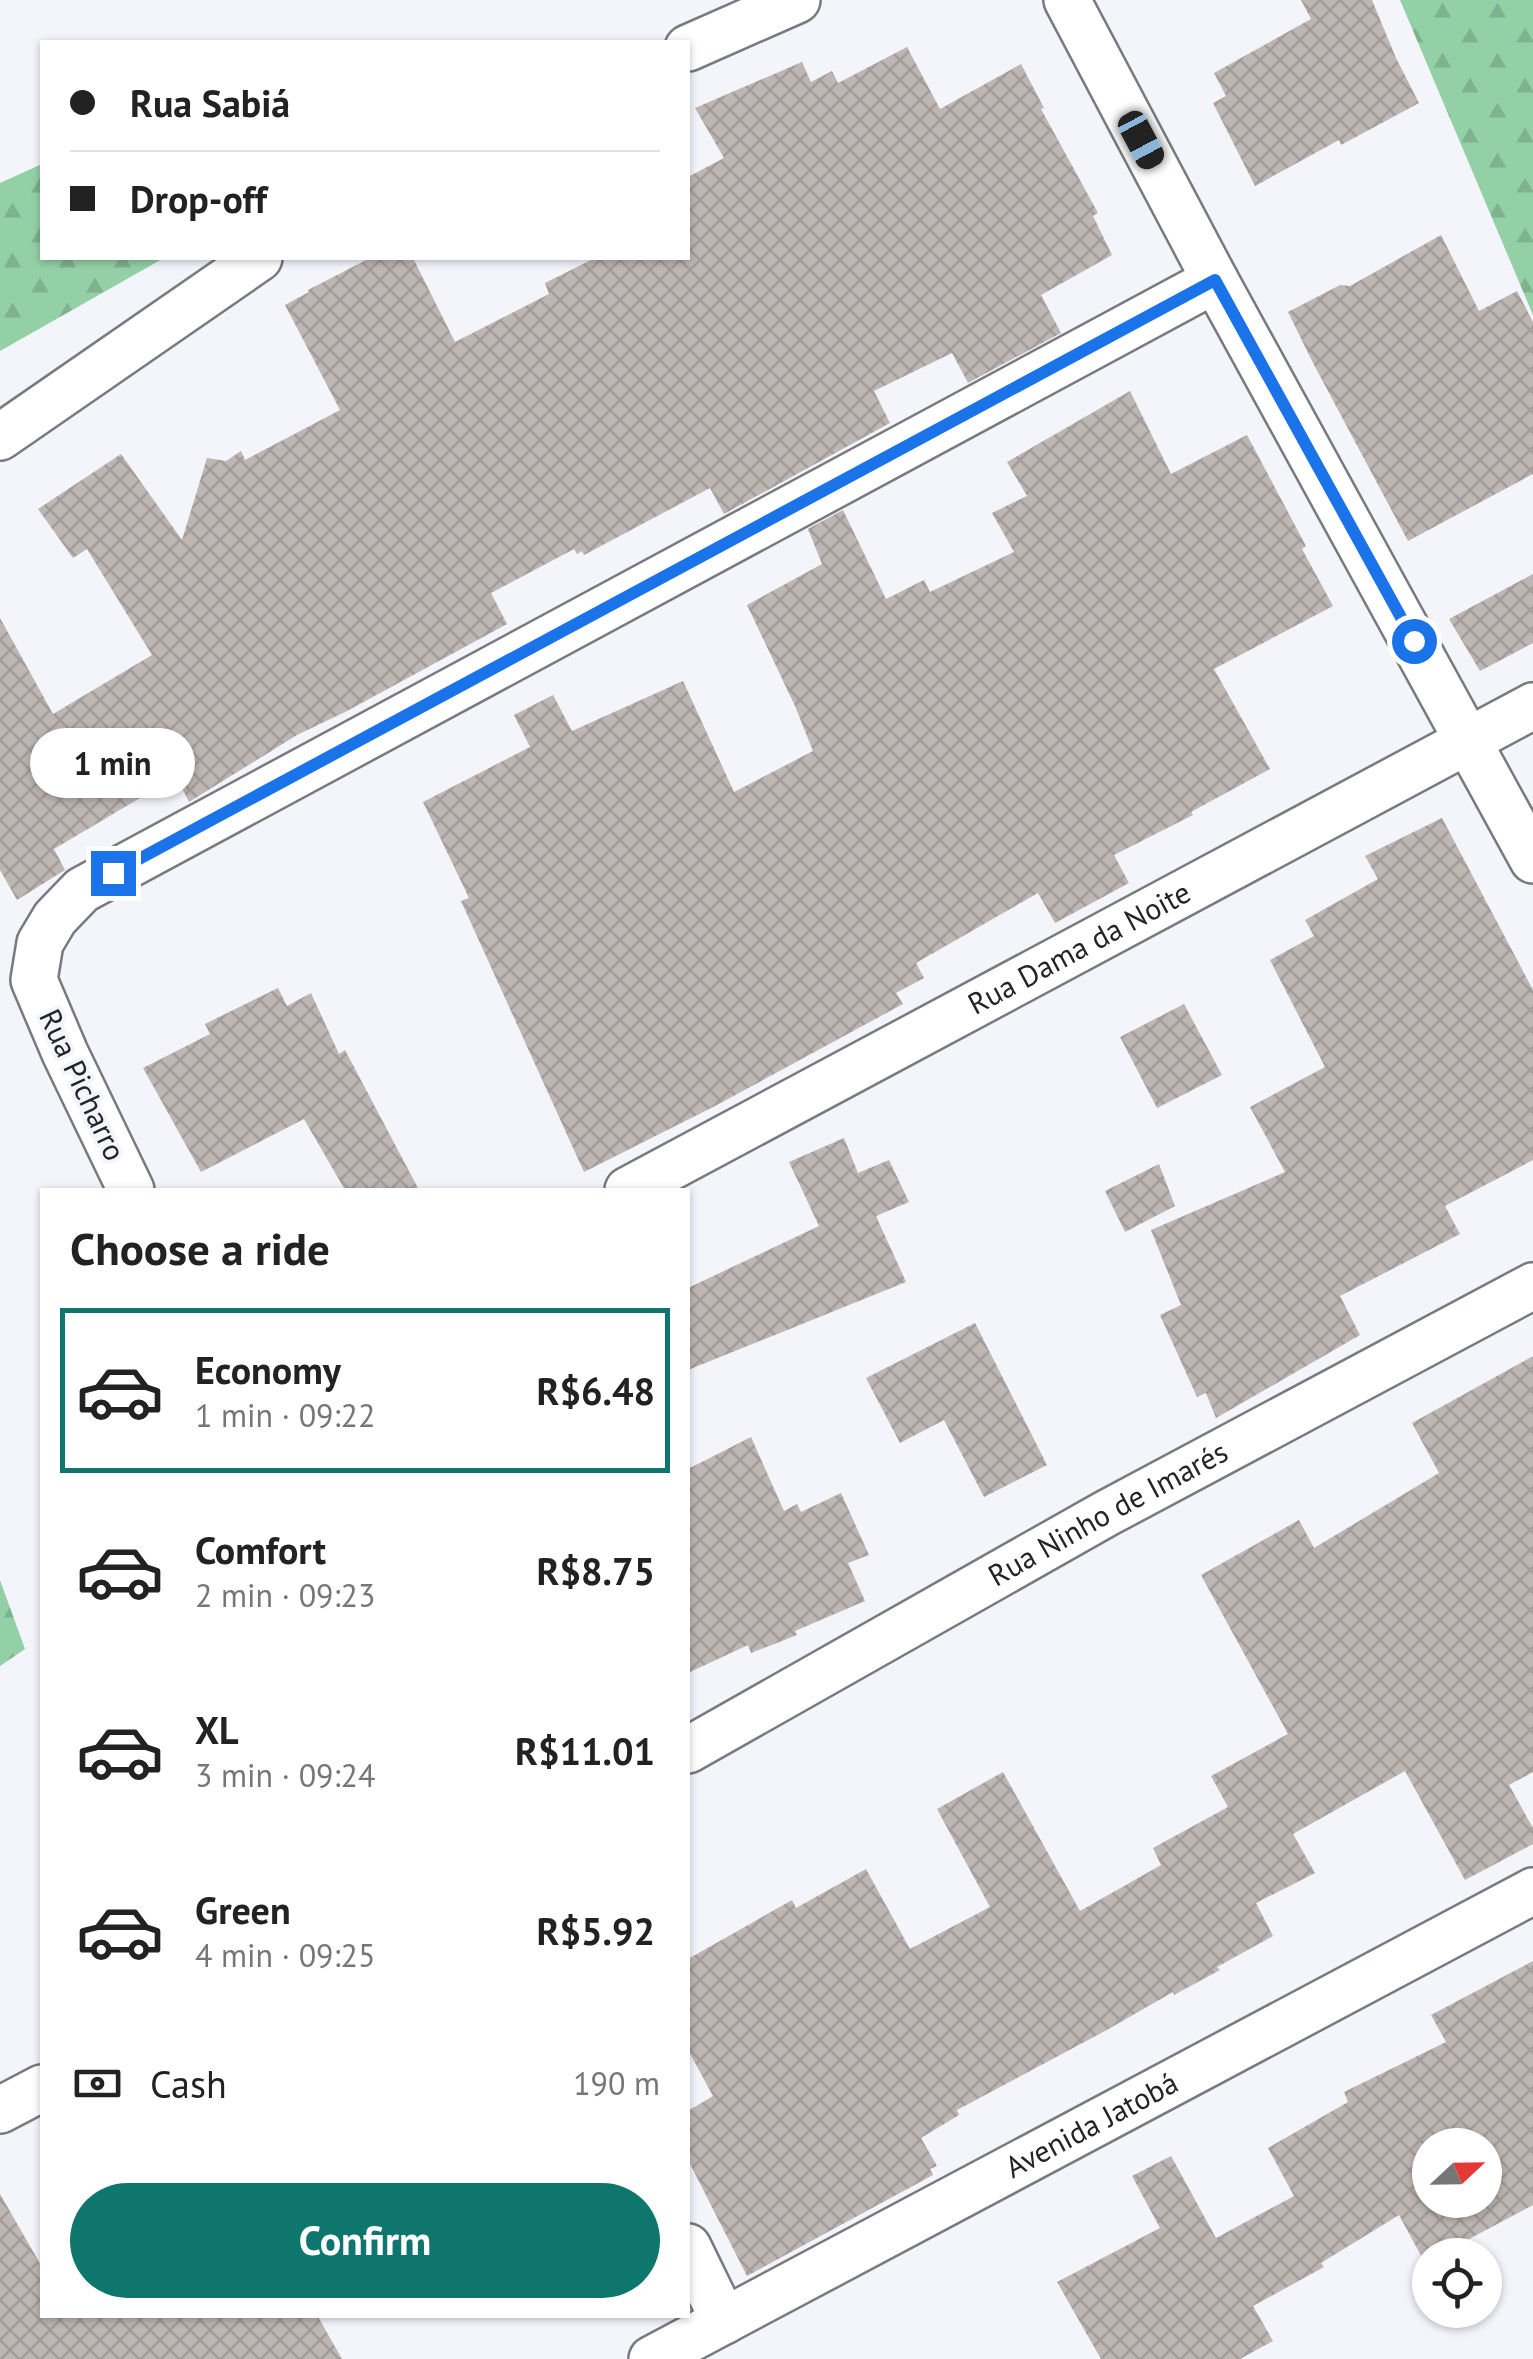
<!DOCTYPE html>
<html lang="en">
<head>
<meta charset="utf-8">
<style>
  :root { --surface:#fff; --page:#f6f6f6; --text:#222; --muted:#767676; --line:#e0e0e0; --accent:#0f766e }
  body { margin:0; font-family:"PT Sans",sans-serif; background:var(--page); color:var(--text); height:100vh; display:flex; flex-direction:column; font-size:38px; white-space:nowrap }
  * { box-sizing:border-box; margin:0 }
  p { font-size:32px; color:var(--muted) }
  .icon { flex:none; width:55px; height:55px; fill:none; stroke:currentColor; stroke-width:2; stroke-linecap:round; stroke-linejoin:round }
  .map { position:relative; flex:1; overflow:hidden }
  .details { position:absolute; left:40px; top:1188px; width:650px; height:1130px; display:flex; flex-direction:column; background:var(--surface); border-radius:0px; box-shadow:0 2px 8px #0004 }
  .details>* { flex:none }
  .banner { position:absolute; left:40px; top:40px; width:650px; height:220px; border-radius:0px; box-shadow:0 2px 8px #0004; display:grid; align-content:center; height:220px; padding:0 30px; background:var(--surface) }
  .needle { width:65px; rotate:68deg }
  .tools { position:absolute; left:1412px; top:2128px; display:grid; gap:20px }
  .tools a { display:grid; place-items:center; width:90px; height:90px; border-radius:50%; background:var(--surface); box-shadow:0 2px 8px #0004; font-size:50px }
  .end { position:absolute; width:45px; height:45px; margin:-22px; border:12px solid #1a73e8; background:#fff; box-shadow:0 0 0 5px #fff }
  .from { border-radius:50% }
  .bubble { position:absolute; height:70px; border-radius:35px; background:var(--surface); box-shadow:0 2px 8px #0004; font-size:32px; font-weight:600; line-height:70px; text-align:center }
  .car { position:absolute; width:30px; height:60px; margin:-30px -15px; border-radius:12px; box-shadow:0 0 8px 2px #0007; background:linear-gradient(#222 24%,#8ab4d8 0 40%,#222 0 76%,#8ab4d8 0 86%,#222 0) }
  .banner b { display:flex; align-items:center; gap:35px; height:95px; font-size:38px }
  .banner b+b { border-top:2px solid var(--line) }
  .banner i { width:25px; height:25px; background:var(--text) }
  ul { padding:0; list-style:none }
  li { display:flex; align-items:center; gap:30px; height:165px; margin:0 20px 15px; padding:0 10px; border:5px solid transparent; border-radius:0px }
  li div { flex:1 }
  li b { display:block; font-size:38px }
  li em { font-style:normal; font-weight:600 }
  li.active { border-color:var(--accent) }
  li>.icon { width:90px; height:90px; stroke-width:1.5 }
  h2 { padding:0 30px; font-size:45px; line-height:120px }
  .pay { display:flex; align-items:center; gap:25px; height:110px; padding:0 30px; font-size:38px }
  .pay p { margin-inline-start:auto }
  .primary-button { display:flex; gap:20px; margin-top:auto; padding:20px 30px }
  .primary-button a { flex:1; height:115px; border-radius:60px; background:var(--accent); color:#fff; font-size:40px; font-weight:600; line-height:115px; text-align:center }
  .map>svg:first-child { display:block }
  .forest { fill:url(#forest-firs) }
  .building { fill:url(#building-cross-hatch); fill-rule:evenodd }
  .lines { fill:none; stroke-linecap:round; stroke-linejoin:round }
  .minor-casing { stroke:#787a7f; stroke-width:50 }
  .minor { stroke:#fff; stroke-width:45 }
  .route { stroke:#1a73e8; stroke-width:12 }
  .labels { text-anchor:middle; stroke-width:8; stroke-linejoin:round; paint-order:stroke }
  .street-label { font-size:30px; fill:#232426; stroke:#f3f5fb }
</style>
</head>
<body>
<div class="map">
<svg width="1533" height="2359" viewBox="0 0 1533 2359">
  <defs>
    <pattern id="forest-firs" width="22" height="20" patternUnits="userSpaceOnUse" patternTransform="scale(2.5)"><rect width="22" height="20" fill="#94d0a5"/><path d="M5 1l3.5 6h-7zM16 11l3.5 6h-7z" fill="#7fb28e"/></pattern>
    <pattern id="building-cross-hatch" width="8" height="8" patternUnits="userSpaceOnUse" patternTransform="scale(2.5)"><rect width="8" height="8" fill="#bdb6b3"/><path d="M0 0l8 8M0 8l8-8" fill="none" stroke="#a29c9a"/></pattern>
  </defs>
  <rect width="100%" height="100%" fill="#f3f5fb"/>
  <path class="forest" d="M1400,0H1533V315Z
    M42,164V258H164L0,351V183Z
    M0,1580L25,1649L0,1666Z"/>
  <path class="building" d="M1301,0H1372L1396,58L1419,103L1341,145L1339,140L1255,186L1213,103L1226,96L1214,73L1311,19Z
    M907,47L940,109L1021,64L1044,108L1041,109L1098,213L1093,216L1112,255L1041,295L1061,333L968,383L952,353L874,391L890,423L724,514L710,488L584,555L582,551L577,554L574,549L491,593L507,624L347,711L297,735L189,802L182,788L177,791L174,785L170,787L167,782L54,849L65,870L17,900L0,870V618L53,714L152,655L87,549L73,558L38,509L121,454L182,540L207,458L226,461L241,451L245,460L340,410L285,305L309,292L308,290L370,258H413L455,342L549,294L545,283L595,258H688V177L724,158L695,108L802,62L811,82L832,71L838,83Z
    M1441,235L1479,311L1517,291L1533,322V474L1408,541L1313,363L1288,312L1340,285L1350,286Z
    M1130,391L1171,474L1247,435L1306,546L1302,549L1333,606L1214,669L1270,769L1191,812L1193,815L1114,855L1129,883L1055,923L1038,893L916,963L924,978L896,993L903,1004L717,1105L584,1172L461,901L469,898L423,802L530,747L514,715L553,695L572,731L683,681L734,792L813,751L795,706L747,605L822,564L808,529L843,510L886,599L924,580L930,592L1014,552L992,513L1027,496L1007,462Z
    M1533,574V643L1480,671L1449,619Z
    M1442,818L1533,990V1160L1445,1206L1460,1234L1340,1296L1360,1335L1216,1418L1206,1393L1197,1397L1160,1315L1181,1305L1151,1230L1285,1172L1250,1107L1325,1067L1270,960L1314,936L1305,920L1378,879L1365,856Z
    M278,988L287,1006L311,993L339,1054L345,1050L419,1190H345L304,1119L201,1172L143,1068L210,1034L205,1024Z
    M1184,1004L1222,1075L1157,1108L1120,1037Z
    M844,1138L858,1173L889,1160L909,1202L876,1216L906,1282L688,1370V1288L819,1226L789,1162Z
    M1159,1164L1175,1206L1125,1232L1105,1191Z
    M975,1323L1047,1465L984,1497L944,1420L900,1443L866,1378Z
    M1533,1356V1772L1509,1785L1533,1828V1844L1465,1880L1405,1771L1293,1834L1315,1873L1256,1903L1273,1936L1217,1967L1220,1970L1174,1995L1173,1992L1105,2031L957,2110L959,2115L921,2138L937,2166L930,2169L933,2175L747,2276L688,2160V2111L713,2096L688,2050V1959L792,1900L796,1908L866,1869L910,1949L990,1907L937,1809L1003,1772L1080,1911L1161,1865L1153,1848L1228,1807L1211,1776L1288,1734L1201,1575L1299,1520L1314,1548L1439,1473L1412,1423Z
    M751,1437L784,1511L797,1504L801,1512L841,1493L869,1555L848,1563L865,1601L795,1631L797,1635L751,1653L748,1645L688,1673V1469Z
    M1533,1961V2205L1439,2255H1430V2260L1425,2263L1399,2215L1321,2263L1324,2267L1253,2306L1273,2341L1240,2359H1101L1057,2282L1160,2228L1132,2176L1171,2156L1216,2238L1294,2196L1268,2148L1348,2102L1344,2092L1446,2042L1431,2015ZM1430,2145H1485V2200H1430Z
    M0,2194L42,2267V2315H317L342,2359H0Z"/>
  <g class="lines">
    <defs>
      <g id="minor">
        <path d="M1067,0L1215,280L1533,860"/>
        <path d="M688,48L797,0"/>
        <path d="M0,437L259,258"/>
        <path d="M131,1190L65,1053L34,980L40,943L55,918L82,890L1215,280"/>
        <path id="s1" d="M628,1190L1533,706"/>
        <path id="s2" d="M688,1750L1107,1513L1533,1286"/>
        <path d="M0,2110L42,2088"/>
        <path d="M688,2247L724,2321"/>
        <path id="s3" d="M652,2359L1533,1891"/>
      </g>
    </defs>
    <use href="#minor" class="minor-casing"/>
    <use href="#minor" class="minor"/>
  </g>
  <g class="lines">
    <path class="route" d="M113,873L1215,280L1414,641"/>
  </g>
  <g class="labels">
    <g class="street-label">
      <text dy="10" stroke="none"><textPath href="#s1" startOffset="512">Rua Dama da Noite</textPath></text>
      <text transform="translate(82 1085) rotate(65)" y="10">Rua Picharro</text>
      <text dy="10" stroke="none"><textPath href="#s2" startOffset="482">Rua Ninho de Imarés</textPath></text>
      <text dy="10" stroke="none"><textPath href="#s3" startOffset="498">Avenida Jatobá</textPath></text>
    </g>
  </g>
</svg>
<div class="tools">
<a><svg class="needle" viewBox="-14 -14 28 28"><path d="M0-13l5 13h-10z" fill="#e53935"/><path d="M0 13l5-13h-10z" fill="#767676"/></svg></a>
<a><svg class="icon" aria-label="locate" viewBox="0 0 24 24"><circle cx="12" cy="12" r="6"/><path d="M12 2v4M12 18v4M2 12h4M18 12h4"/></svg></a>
</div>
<i class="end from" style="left:1414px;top:641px"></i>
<i class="end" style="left:113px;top:873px"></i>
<div class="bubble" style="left:30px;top:728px;width:165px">1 min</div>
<i class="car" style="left:1141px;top:140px;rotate:152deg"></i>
<div class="banner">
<b><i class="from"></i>Rua Sabiá</b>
<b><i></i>Drop-off</b>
</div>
<section class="details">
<h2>Choose a ride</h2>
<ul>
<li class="active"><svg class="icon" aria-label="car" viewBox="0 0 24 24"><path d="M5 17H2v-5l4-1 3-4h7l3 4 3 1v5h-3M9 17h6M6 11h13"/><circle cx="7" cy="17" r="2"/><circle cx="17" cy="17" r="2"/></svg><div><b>Economy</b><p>1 min · 09:22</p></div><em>R$6.48</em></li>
<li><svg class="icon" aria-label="car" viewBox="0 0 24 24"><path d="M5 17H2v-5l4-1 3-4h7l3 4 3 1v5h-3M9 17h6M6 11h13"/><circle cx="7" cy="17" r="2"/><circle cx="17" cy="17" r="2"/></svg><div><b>Comfort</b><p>2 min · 09:23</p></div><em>R$8.75</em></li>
<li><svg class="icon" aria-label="car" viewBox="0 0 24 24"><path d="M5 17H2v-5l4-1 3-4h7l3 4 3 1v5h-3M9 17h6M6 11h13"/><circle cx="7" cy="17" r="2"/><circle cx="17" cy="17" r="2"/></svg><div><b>XL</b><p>3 min · 09:24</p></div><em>R$11.01</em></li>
<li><svg class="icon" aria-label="car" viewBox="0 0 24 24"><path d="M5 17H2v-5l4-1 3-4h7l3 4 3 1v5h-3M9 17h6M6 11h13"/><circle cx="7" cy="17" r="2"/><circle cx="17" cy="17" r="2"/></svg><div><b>Green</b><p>4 min · 09:25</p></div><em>R$5.92</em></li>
</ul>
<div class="pay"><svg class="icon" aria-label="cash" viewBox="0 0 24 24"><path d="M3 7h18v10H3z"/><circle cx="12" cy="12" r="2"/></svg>Cash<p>190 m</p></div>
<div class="primary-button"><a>Confirm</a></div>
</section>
</div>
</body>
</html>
